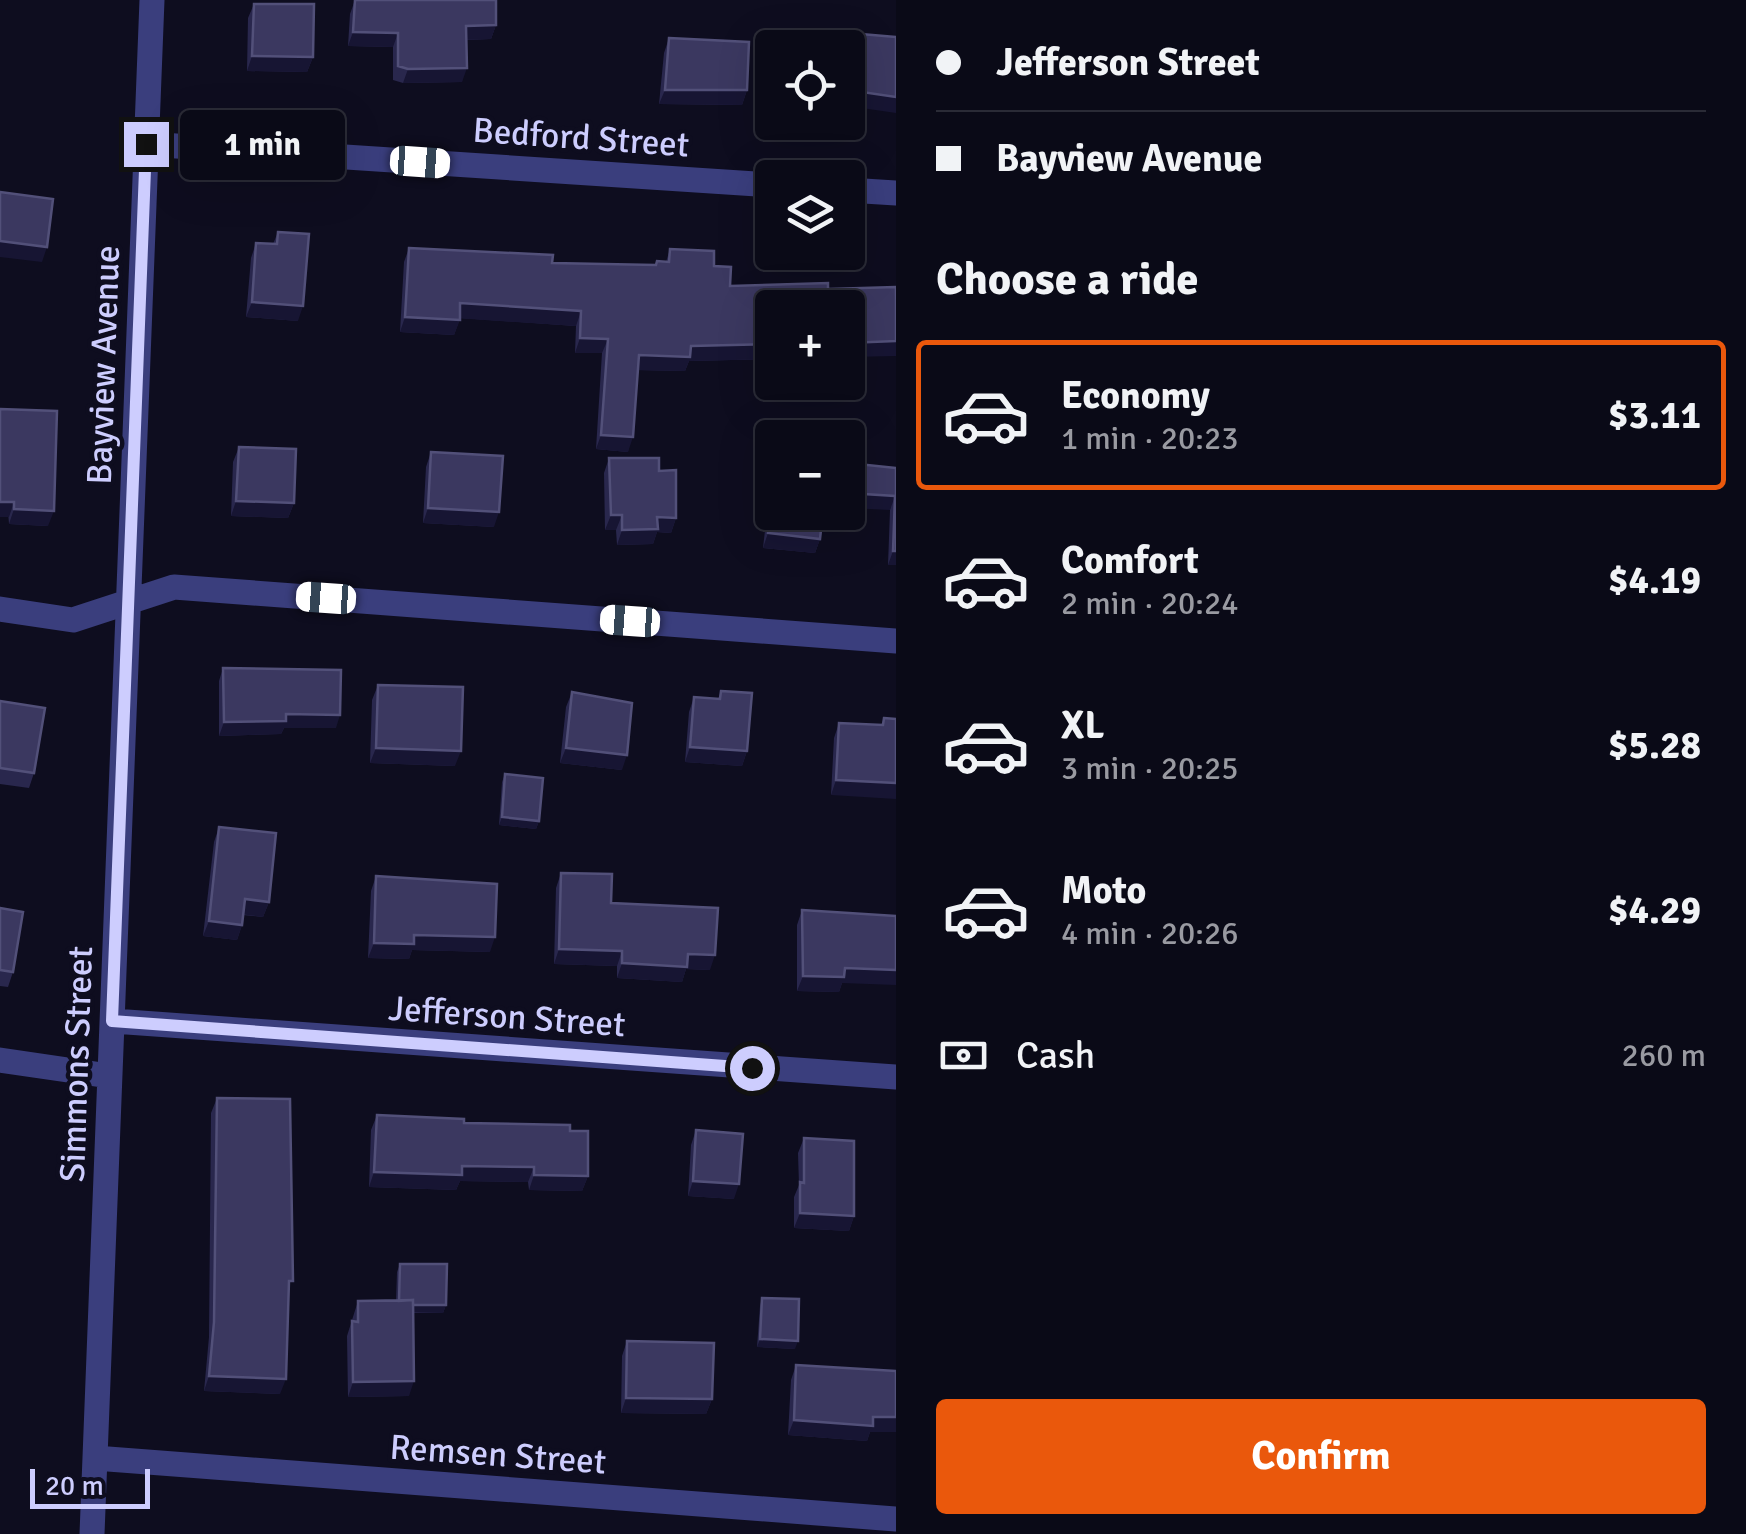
<!DOCTYPE html>
<html lang="en">
<head>
<meta charset="utf-8">
<style>
  :root { --surface:#0a0a17; --page:#181824; --text:#f1f3f6; --muted:#999aa1; --line:#2a2b36; --accent:#ea580c }
  body { margin:0; font-family:Signika,sans-serif; background:var(--page); color:var(--text); height:100vh; display:flex; flex-direction:column; font-size:38px; white-space:nowrap }
  * { box-sizing:border-box; margin:0 }
  p { font-size:32px; color:var(--muted) }
  .icon { flex:none; width:55px; height:55px; fill:none; stroke:currentColor; stroke-width:2; stroke-linecap:round; stroke-linejoin:round }
  .map { position:relative; flex:1; overflow:hidden }
  .panel { display:flex; flex-direction:column; background:var(--surface); width:850px }
  .panel>* { flex:none }
  .banner { display:grid; align-content:center; height:220px; padding:0 40px; background:var(--surface) }
  .buttons { position:absolute; left:755px; top:30px; display:grid; gap:20px }
  .buttons a { display:grid; place-items:center; width:110px; height:110px; border-radius:10px; background:var(--surface); box-shadow:0 10px 40px #0002,0 0 0 2px var(--line); font-size:50px }
  .scale { position:absolute; left:30px; bottom:25px; width:120px; box-sizing:border-box; padding-left:10px; border:5px solid #cdcdfe; border-top:0; font-size:28px; line-height:35px; white-space:nowrap; color:#cdcdfe; -webkit-text-stroke:8px #0e0d1f; paint-order:stroke }
  .end { position:absolute; width:45px; height:45px; margin:-22px; border:12px solid #cdcdfe; background:#111; box-shadow:0 0 0 5px #111 }
  .from { border-radius:50% }
  .bubble { position:absolute; height:70px; border-radius:10px; background:var(--surface); box-shadow:0 10px 40px #0002,0 0 0 2px var(--line); font-size:32px; font-weight:700; line-height:70px; text-align:center }
  .car { position:absolute; width:30px; height:60px; margin:-30px -15px; border-radius:12px; box-shadow:0 0 8px 2px #0007; background:linear-gradient(#fff 24%,#345 0 40%,#fff 0 76%,#345 0 86%,#fff 0) }
  .banner b { display:flex; align-items:center; gap:35px; height:95px; font-size:38px }
  .banner b+b { border-top:2px solid var(--line) }
  .banner i { width:25px; height:25px; background:var(--text) }
  ul { padding:0; list-style:none }
  li { display:flex; align-items:center; gap:30px; height:150px; margin:0 20px 15px; padding:0 20px; border:5px solid transparent; border-radius:10px }
  li div { flex:1 }
  li b { display:block; font-size:38px }
  li em { font-style:normal; font-weight:700 }
  li.on { border-color:var(--accent) }
  li>.icon { width:90px; height:90px; stroke-width:1.5 }
  h2 { padding:0 40px; font-size:45px; line-height:120px }
  .pay { display:flex; align-items:center; gap:25px; height:110px; padding:0 40px; font-size:38px }
  .pay p { margin-inline-start:auto }
  .primary-button { display:flex; gap:20px; margin-top:auto; padding:20px 40px }
  .primary-button a { flex:1; height:115px; border-radius:10px; background:var(--accent); color:#fff; font-size:40px; font-weight:700; line-height:115px; text-align:center }
  main { display:flex; flex:1; min-height:0 }
  .map>svg:first-child { display:block }
  .lines { fill:none; stroke-linecap:round; stroke-linejoin:round }
  .minor { stroke:#3a3e7d; stroke-width:25 }
  .wall { fill:#29274d }
  .shaded-wall { fill:#171533 }
  .building { fill:#3b3860; stroke:#525079; stroke-width:2.5 }
  .route { stroke:#cdcdfe; stroke-width:12 }
  .labels { text-anchor:middle; stroke-width:9; stroke-linejoin:round; paint-order:stroke }
  .street-label { font-size:35px; fill:#cdcdfe; stroke:#0e0d1f }
</style>
</head>
<body>
<main>
<div class="map">
<svg width="896" height="1534" viewBox="0 0 896 1534">
  <rect width="100%" height="100%" fill="#0e0d1f"/>
  <g class="lines">
    <path class="minor" d="M146,144L772,185
      M848,190L896,193
      M0,609L73,620L174,587L896,641
      M113,1021L896,1077
      M0,1060L109,1076
      M95,1458L896,1519
      M92,1534L152,0"/>
  </g>
  <path class="wall" d="M355,0L496,25L491,39L466,40L462,82L403,83L393,80V47L348,46L350,14Z
    M254,4L313,57L307,72L247,71L248,18Z
    M669,38L747,90L742,105L659,104L664,53Z
    M278,232L298,321L246,317L251,258L256,243L273,244Z
    M409,248L552,263L655,265L657,261L666,262L670,249L714,266L730,286L772,308V359L689,361L685,371L638,370L628,452L596,449L602,353H575L576,326L460,318L454,335L400,332L404,262Z
    M0,409L48,526L9,524Z
    M239,447L294,503L288,518L231,516L233,462Z
    M431,452L494,527L423,523L426,467Z
    M609,458L659,471L676,518L671,533L657,532L653,544L617,545L616,530H605L604,473Z
    M772,468V512L820,539L815,553L763,548Z
    M896,468V565H888L890,510Z
    M223,668L336,728H284L281,734L219,736V681Z
    M378,685L455,766L370,763L372,700Z
    M721,691L747,751L742,766L685,762L689,712L694,697L718,699Z
    M572,692L622,770L560,763L566,707Z
    M0,701L34,773L29,788L0,784Z
    M884,718L896,719L831,795L834,738L839,723L881,725Z
    M505,774L539,821L536,829L499,825L502,782Z
    M219,827L269,902L263,917L243,915L242,925L237,940L203,936L214,842Z
    M561,873L611,903L710,970L686,969L682,982L617,978V966L554,964L556,888Z
    M376,876L490,952L412,950L409,959L368,958L371,891Z
    M0,908L13,972L8,987L0,986Z
    M802,910L842,983L839,992L797,991V925Z
    M217,1098L280,1394L204,1391L209,1337L211,1113Z
    M377,1115L570,1131L588,1176L582,1191L529,1190L528,1182L460,1181L456,1190L369,1187L371,1130Z
    M696,1130L734,1199L688,1196L691,1145Z
    M804,1138L854,1216L849,1231L794,1228V1197L799,1185L798,1153Z
    M400,1264L446,1305L443,1313H413L409,1396L348,1397L347,1336L358,1301H396L397,1272Z
    M762,1298L795,1349L757,1347L760,1306Z
    M627,1341L712,1399L706,1414L621,1413L622,1356Z
    M796,1365L896,1371V1432H870L867,1441L788,1435L791,1380Z"/>
  <path class="shaded-wall" d="M496,25L491,39L461,40L466,26Z
    M353,32L398,33L393,47L348,46Z
    M252,56L313,57L307,72L247,71Z
    M467,68L462,82L403,83L408,69Z
    M665,90H747L742,105L659,104Z
    M848,90L896,97V113L848,106Z
    M0,241L47,247L42,262L0,257Z
    M252,302L303,306L298,321L246,317Z
    M460,303L581,311L576,326L455,318Z
    M405,317L460,320L454,335L400,332Z
    M580,338L608,339L602,353H575Z
    M896,341V356L848,357V343Z
    M772,344V359L689,361L685,371L633,370L639,355L691,346Z
    M601,435L633,437L628,452L596,449Z
    M848,493L895,496L890,510L848,508Z
    M236,501L294,503L288,518L231,516Z
    M0,502H14L9,517H0Z
    M428,508L499,512L494,527L423,523Z
    M14,509L54,511L48,526L9,524Z
    M611,515H622L616,530H605Z
    M657,517L676,518L671,533L657,532L653,544L617,545L622,530Z
    M768,533L820,539L815,553L763,548Z
    M893,551H896V565H888Z
    M286,714L340,715L336,728H284L281,734L219,736L224,722Z
    M690,747L747,751L742,766L685,762Z
    M376,748L461,751L455,766L370,763Z
    M566,748L627,755L622,770L560,763Z
    M836,780L896,783V799L831,795Z
    M502,817L539,821L536,829L499,825Z
    M245,899L269,902L263,917L240,914Z
    M209,921L242,925L237,940L203,936Z
    M414,935L495,937L490,952L412,950L409,959L368,958L374,943Z
    M559,949L622,951L617,966L554,964Z
    M688,954L715,955L710,970L686,969L682,982L617,978L622,963Z
    M845,968L896,970V985L842,983L839,992L797,991L803,976Z
    M462,1166L534,1167L528,1182L460,1181L456,1190L369,1187L374,1172Z
    M534,1175L588,1176L582,1191L529,1190Z
    M693,1181L739,1184L734,1199L688,1196Z
    M800,1213L854,1216L849,1231L794,1228Z
    M399,1305H446L443,1313L396,1312Z
    M760,1339L798,1341L795,1349L757,1347Z
    M209,1376L286,1379L280,1394L204,1391Z
    M414,1381L409,1396L348,1397L353,1382Z
    M626,1398L712,1399L706,1414L621,1413Z
    M873,1417H896V1432H870L867,1441L788,1435L794,1420Z"/>
  <path class="building" d="M355,0H496V25L466,26L467,68L408,69L398,66V33L353,32Z
    M254,4H314L313,57L252,56Z
    M849,33L896,37V97L848,90Z
    M669,38L749,42L747,90H665Z
    M0,192L53,199L47,247L0,241Z
    M278,232L309,234L303,306L252,302L256,243L277,244Z
    M409,248L553,255L552,263L656,265L657,261L669,262L670,249L714,251V266L731,267L730,286L828,283V289L896,287V341L848,343V308H772V344L691,346L690,357L639,355L633,437L601,435L608,339L580,338L581,311L460,303V320L405,317Z
    M0,409L57,411L54,511L14,509V502H0Z
    M239,447L296,449L294,503L236,501Z
    M431,452L503,456L499,512L428,508Z
    M609,458H659V471L676,470V518L657,517L658,529L622,530V515H611Z
    M848,463L896,468V551H893L895,496L848,493Z
    M772,497V512H823L820,539L768,533Z
    M223,668L341,670L340,715L286,714V721L224,722Z
    M378,685L463,687L461,751L376,748Z
    M721,691L752,693L747,751L690,747L694,697L720,699Z
    M572,692L632,703L627,755L566,748Z
    M0,701L45,708L34,773L0,768Z
    M884,718L896,719V783L836,780L839,723L883,725Z
    M505,774L543,778L539,821L502,817Z
    M219,827L276,833L269,902L245,899L242,925L209,921Z
    M561,873L612,874L611,903L718,908L715,955L688,954L687,967L622,963V951L559,949Z
    M376,876L497,884L495,937L414,935V944L374,943Z
    M0,908L23,912L13,972L0,970Z
    M802,910L896,916V970L845,968L844,977L803,976Z
    M217,1098L290,1099L293,1281H289L286,1379L209,1376L214,1322Z
    M377,1115L464,1119V1123L570,1125V1131H588V1176L534,1175V1167L462,1166V1175L374,1172Z
    M696,1130L743,1134L739,1184L693,1181Z
    M804,1138L854,1141V1216L800,1213V1182L804,1183Z
    M400,1264H447L446,1305H413V1300L399,1301Z
    M762,1298L799,1299L798,1341L760,1339Z
    M413,1300L414,1381L353,1382L352,1321L358,1322V1301Z
    M627,1341L714,1343L712,1399L626,1398Z
    M796,1365L896,1371V1417H873V1426L794,1420Z"/>
  <g class="lines">
    <path class="route" d="M146,144L112,1021L752,1068"/>
  </g>
  <g class="labels">
    <g class="street-label">
      <text transform="translate(581 137) rotate(4)" y="12">Bedford Street</text>
      <text transform="translate(103 365) rotate(-88)" y="12">Bayview Avenue</text>
      <text transform="translate(507 1016) rotate(4)" y="12">Jefferson Street</text>
      <text transform="translate(76 1064) rotate(-88)" y="12">Simmons Street</text>
      <text transform="translate(498 1454) rotate(4)" y="12">Remsen Street</text>
    </g>
  </g>
</svg>
<div class="buttons">
<a><svg class="icon" aria-label="locate" viewBox="0 0 24 24"><circle cx="12" cy="12" r="6"/><path d="M12 2v4M12 18v4M2 12h4M18 12h4"/></svg></a>
<a><svg class="icon" aria-label="layers" viewBox="0 0 24 24"><path d="M12 4l9 5-9 5-9-5zM3 14l9 5 9-5"/></svg></a>
<a>+</a>
<a>−</a>
</div>
<div class="scale">20 m</div>
<i class="end from" style="left:752px;top:1068px"></i>
<i class="end" style="left:146px;top:144px"></i>
<div class="bubble" style="left:180px;top:110px;width:165px">1 min</div>
<i class="car" style="left:420px;top:162px;rotate:94deg"></i>
<i class="car" style="left:326px;top:598px;rotate:274deg"></i>
<i class="car" style="left:630px;top:621px;rotate:274deg"></i>
</div>
<section class="panel">
<div class="banner">
<b><i class="from"></i>Jefferson Street</b>
<b><i></i>Bayview Avenue</b>
</div>
<h2>Choose a ride</h2>
<ul>
<li class="on"><svg class="icon" aria-label="car" viewBox="0 0 24 24"><path d="M5 17H2v-5l4-1 3-4h7l3 4 3 1v5h-3M9 17h6M6 11h13"/><circle cx="7" cy="17" r="2"/><circle cx="17" cy="17" r="2"/></svg><div><b>Economy</b><p>1 min · 20:23</p></div><em>$3.11</em></li>
<li><svg class="icon" aria-label="car" viewBox="0 0 24 24"><path d="M5 17H2v-5l4-1 3-4h7l3 4 3 1v5h-3M9 17h6M6 11h13"/><circle cx="7" cy="17" r="2"/><circle cx="17" cy="17" r="2"/></svg><div><b>Comfort</b><p>2 min · 20:24</p></div><em>$4.19</em></li>
<li><svg class="icon" aria-label="car" viewBox="0 0 24 24"><path d="M5 17H2v-5l4-1 3-4h7l3 4 3 1v5h-3M9 17h6M6 11h13"/><circle cx="7" cy="17" r="2"/><circle cx="17" cy="17" r="2"/></svg><div><b>XL</b><p>3 min · 20:25</p></div><em>$5.28</em></li>
<li><svg class="icon" aria-label="car" viewBox="0 0 24 24"><path d="M5 17H2v-5l4-1 3-4h7l3 4 3 1v5h-3M9 17h6M6 11h13"/><circle cx="7" cy="17" r="2"/><circle cx="17" cy="17" r="2"/></svg><div><b>Moto</b><p>4 min · 20:26</p></div><em>$4.29</em></li>
</ul>
<div class="pay"><svg class="icon" aria-label="cash" viewBox="0 0 24 24"><path d="M3 7h18v10H3z"/><circle cx="12" cy="12" r="2"/></svg>Cash<p>260 m</p></div>
<div class="primary-button"><a>Confirm</a></div>
</section>
</main>
</body>
</html>
